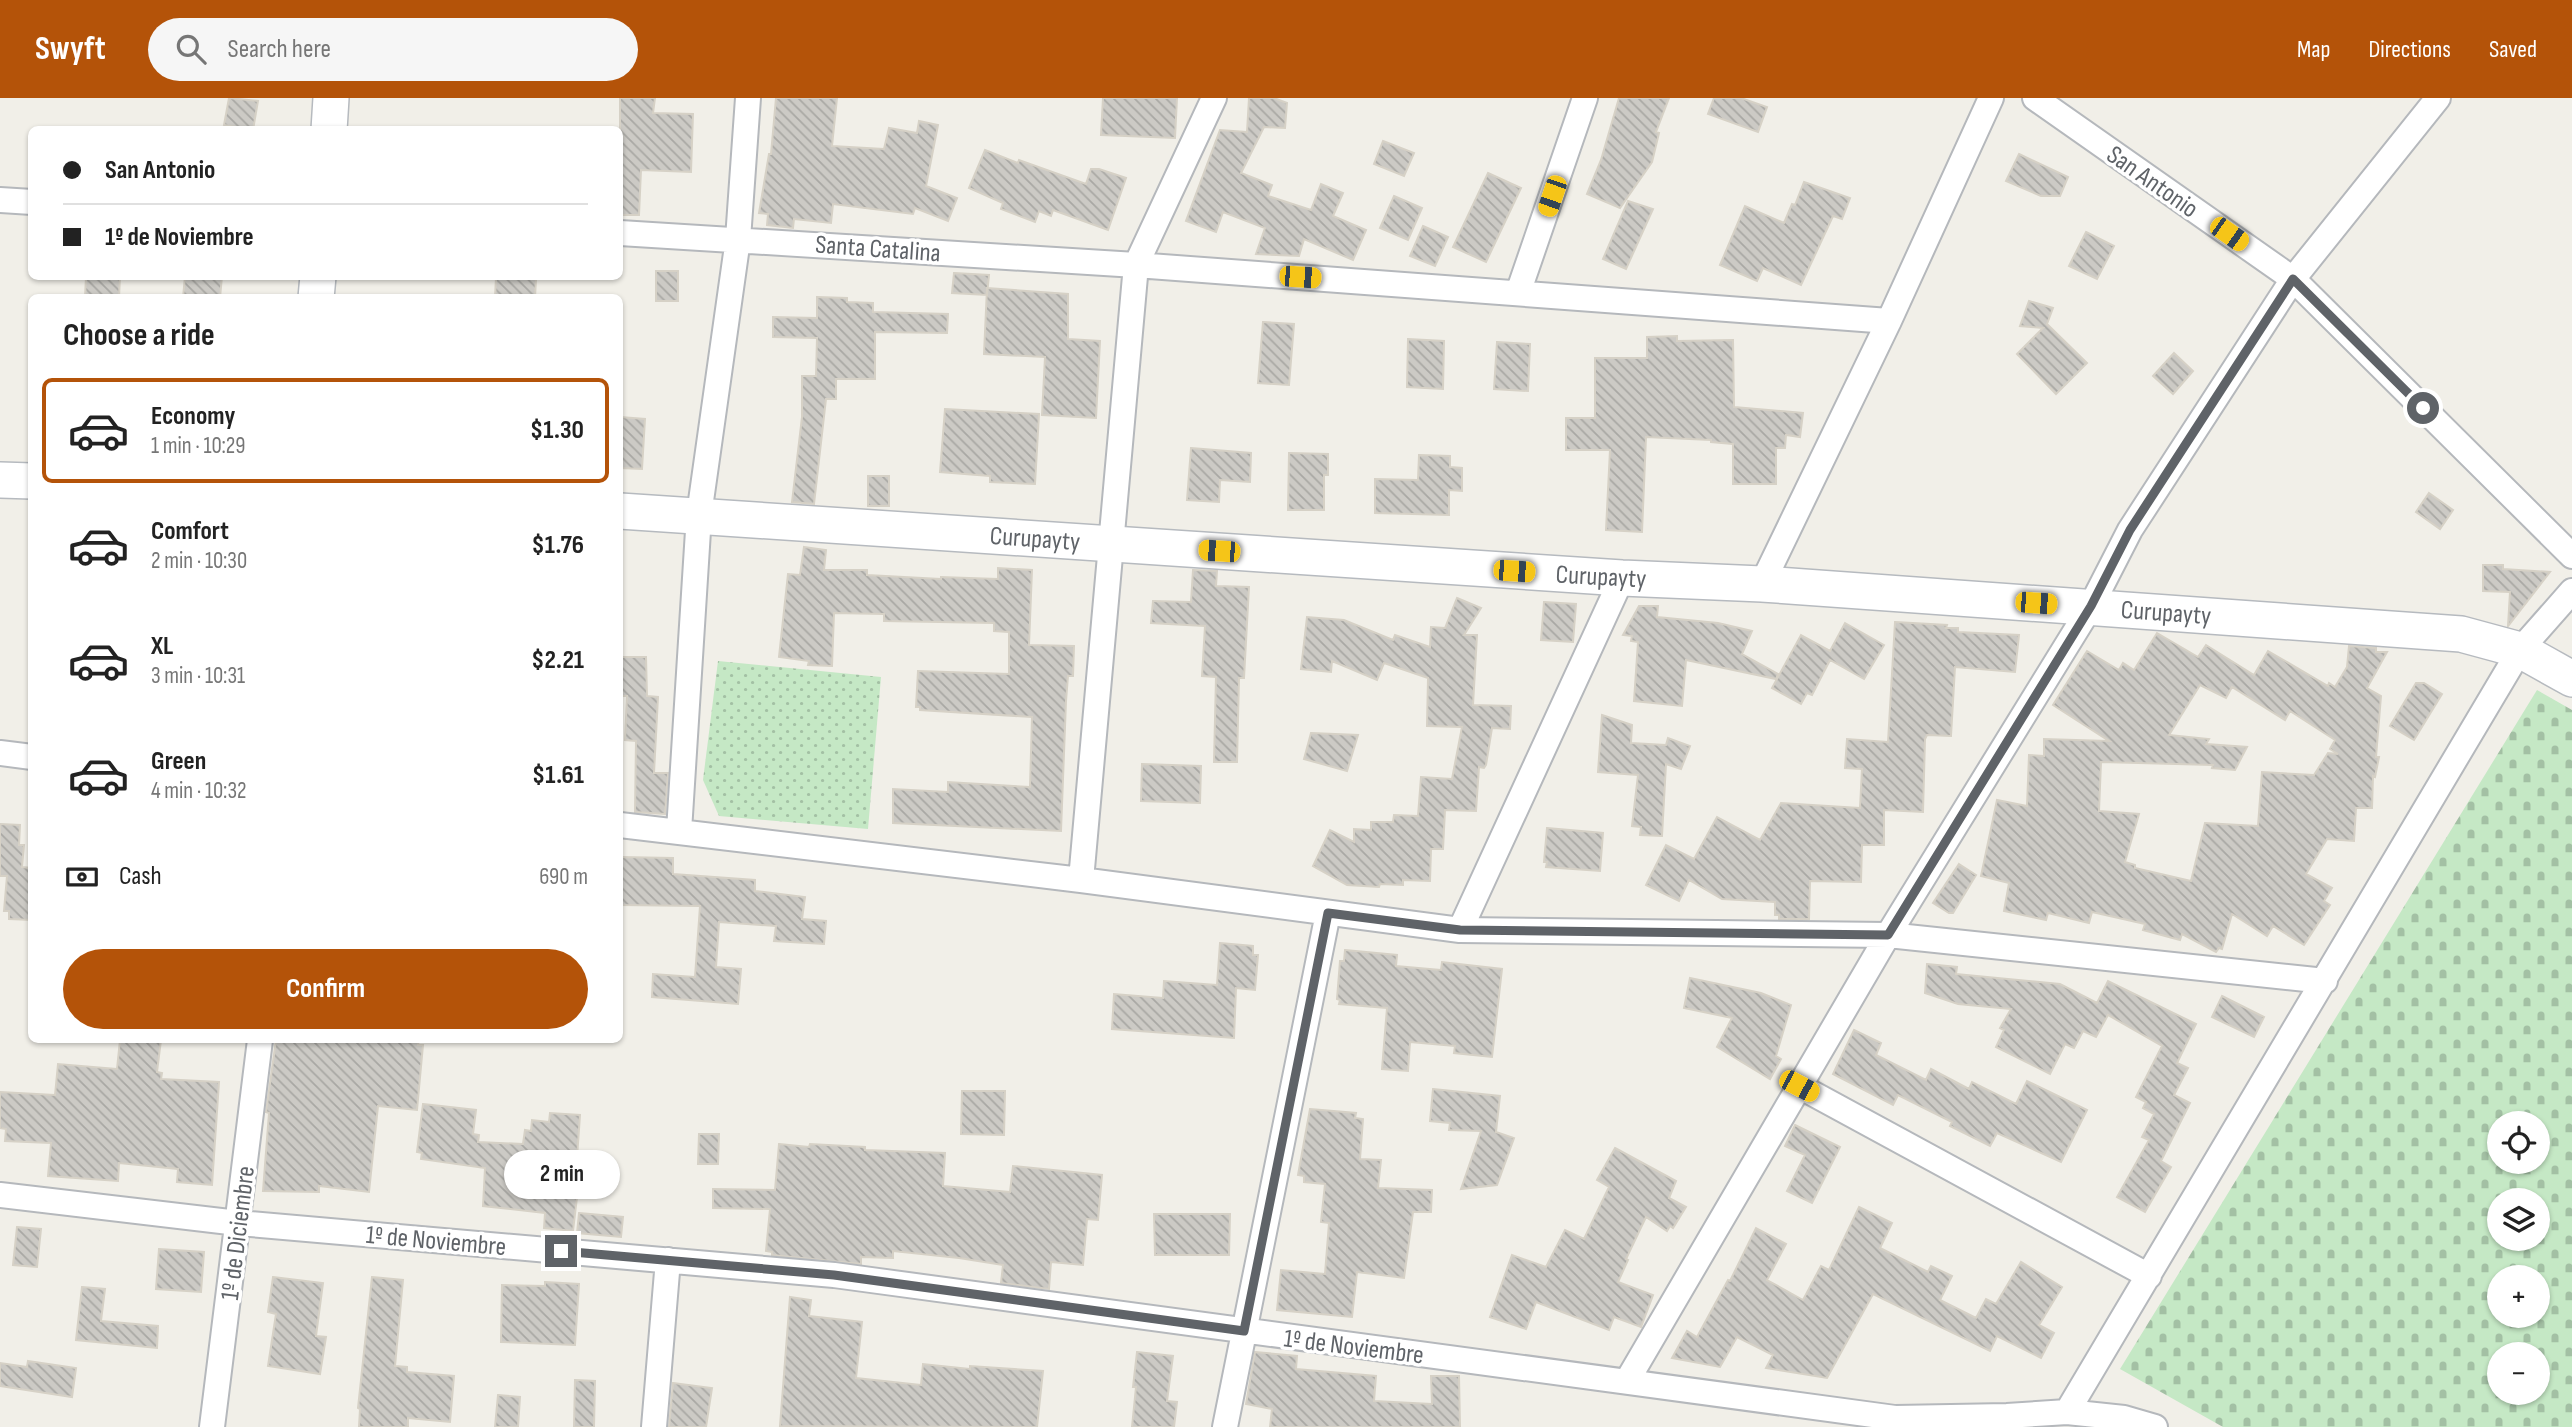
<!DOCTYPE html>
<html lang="en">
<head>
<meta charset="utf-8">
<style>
  :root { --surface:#fff; --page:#f6f6f6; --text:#222; --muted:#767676; --line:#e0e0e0; --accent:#b45309 }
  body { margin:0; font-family:"Sofia Sans Condensed",sans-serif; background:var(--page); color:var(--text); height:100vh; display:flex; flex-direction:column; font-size:26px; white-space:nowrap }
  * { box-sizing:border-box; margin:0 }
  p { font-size:23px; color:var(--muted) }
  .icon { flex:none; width:38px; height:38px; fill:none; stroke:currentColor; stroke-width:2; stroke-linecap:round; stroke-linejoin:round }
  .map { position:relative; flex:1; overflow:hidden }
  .panel { position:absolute; left:28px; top:196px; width:595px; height:749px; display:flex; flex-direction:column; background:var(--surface); border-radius:10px; box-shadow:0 2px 5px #0004 }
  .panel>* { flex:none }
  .banner { position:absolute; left:28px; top:28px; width:595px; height:154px; border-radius:10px; box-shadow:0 2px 5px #0004; display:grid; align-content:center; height:154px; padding:0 35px; background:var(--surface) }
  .controls { position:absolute; left:2487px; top:1013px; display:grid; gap:14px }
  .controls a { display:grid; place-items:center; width:63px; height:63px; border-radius:50%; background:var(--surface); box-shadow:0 2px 5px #0004; font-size:35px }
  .end { position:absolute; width:32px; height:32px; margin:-16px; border:9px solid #5f6368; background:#fff; box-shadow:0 0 0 4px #fff }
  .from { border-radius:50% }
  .bubble { position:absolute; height:49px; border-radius:24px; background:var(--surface); box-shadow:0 2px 5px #0004; font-size:23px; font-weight:700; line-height:49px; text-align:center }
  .car { position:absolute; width:21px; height:42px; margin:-21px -10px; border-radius:9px; box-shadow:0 0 5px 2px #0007; background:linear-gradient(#f5c518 24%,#345 0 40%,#f5c518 0 76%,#345 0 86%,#f5c518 0) }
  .banner b { display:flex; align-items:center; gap:24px; height:66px; font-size:26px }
  .banner b+b { border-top:2px solid var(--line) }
  .banner i { width:18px; height:18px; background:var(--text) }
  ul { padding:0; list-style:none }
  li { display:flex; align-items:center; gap:21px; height:105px; margin:0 14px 10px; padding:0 21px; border:4px solid transparent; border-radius:10px }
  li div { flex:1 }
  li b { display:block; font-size:26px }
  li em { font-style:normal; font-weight:700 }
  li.active { border-color:var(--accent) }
  li>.icon { width:63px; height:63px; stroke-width:1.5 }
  h2 { padding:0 35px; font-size:32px; line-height:84px }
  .pay { display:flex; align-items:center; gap:18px; height:77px; padding:0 35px; font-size:26px }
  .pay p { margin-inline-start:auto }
  .cta { display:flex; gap:14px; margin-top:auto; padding:14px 35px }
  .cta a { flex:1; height:80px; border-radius:42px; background:var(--accent); color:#fff; font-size:28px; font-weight:700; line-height:80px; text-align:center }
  header { display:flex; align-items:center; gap:42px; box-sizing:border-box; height:98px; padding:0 35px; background:var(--accent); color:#fff }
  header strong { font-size:33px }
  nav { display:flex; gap:38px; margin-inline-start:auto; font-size:24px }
  .search { width:490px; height:63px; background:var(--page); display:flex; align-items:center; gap:18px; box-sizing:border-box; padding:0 24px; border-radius:38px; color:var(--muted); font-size:26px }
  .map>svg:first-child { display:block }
  .cemetery { fill:url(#cemetery-stones); fill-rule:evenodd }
  .park { fill:url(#park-dots) }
  .building { fill:url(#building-back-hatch); stroke:#d6d1c6; stroke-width:2; fill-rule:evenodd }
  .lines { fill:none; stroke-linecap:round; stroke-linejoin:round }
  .street-casing { stroke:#b5b8bc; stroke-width:28 }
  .secondary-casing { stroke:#b6babf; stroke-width:38 }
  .street { stroke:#fff; stroke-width:24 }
  .secondary { stroke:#fff; stroke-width:35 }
  .route { stroke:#5f6368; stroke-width:9 }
  .labels { text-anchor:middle; stroke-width:7; stroke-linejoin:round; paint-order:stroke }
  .street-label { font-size:26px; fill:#5f6368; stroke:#fff }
</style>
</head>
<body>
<header>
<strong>Swyft</strong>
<div class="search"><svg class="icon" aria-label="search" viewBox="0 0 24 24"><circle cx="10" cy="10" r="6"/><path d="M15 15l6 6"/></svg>Search here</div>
<nav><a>Map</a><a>Directions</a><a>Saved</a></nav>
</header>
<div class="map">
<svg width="2572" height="1329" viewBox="0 0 2572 1329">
  <defs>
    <pattern id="cemetery-stones" width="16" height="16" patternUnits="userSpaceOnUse" patternTransform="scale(1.75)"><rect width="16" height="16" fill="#c5e8c5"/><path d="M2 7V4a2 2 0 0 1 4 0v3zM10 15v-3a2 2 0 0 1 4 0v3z" fill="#a3c0a4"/></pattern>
    <pattern id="park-dots" width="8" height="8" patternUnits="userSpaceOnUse" patternTransform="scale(1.75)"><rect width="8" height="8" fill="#c5e8c5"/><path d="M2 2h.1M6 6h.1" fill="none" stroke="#a3c0a4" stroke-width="1.8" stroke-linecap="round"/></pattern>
    <pattern id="building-back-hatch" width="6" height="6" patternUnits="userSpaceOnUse" patternTransform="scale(1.75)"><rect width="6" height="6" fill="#cccac5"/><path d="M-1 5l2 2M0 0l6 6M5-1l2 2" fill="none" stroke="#a9a8a4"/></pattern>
  </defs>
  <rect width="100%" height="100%" fill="#f1efe8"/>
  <path class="cemetery" d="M2537,592L2572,612V1329H2223L2120,1271ZM2499,1026H2538V1064H2499ZM2499,1102H2538V1141H2499ZM2499,1180H2538V1218H2499ZM2499,1256H2538V1295H2499Z"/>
  <path class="park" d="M718,563L881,579L868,731L719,718L703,682Z"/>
  <path class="building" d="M229,0L258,3L253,32L224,27Z
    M620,0H655L653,15L693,16L691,74L641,72L639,117H620Z
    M776,0H837L832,48L884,51L889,30L917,35L919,23L938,27L926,88L957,100L948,123L915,110L913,116L833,106L831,125L794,121L793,130L767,127L768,116L759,115L769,56H771Z
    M1103,0H1177L1175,40L1101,37Z
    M1249,0H1274L1287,5L1285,30L1264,29L1241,75L1272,87L1268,98L1311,112L1321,86L1343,95L1333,118L1366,132L1353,162L1304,141L1299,158L1256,156L1265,130L1223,114L1216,134L1186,123L1220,32L1247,34Z
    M1619,0H1669L1656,34L1659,35L1652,64L1620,110L1587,96L1601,62Z
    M1714,0H1741L1767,9L1758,34L1708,16Z
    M1383,43L1414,55L1404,78L1374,66Z
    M985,52L1018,65L1019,62L1086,86L1091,71H1099L1126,80L1108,132L1053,112L1051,118L1039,113L1035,124L1001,111L1003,105L969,90Z
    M2019,56L2068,79L2060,98H2041L2006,83Z
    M1488,75L1521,90L1486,164L1453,149Z
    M1804,84L1850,100L1842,121L1833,118L1801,187L1763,170L1757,183L1720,167L1745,108L1784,125L1792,106L1795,107Z
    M1394,98L1422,110L1408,142L1380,130Z
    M1628,103L1653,111L1626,171L1603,161Z
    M1423,128L1448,139L1435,168L1410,158Z
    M2086,134L2114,148L2097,181L2069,168Z
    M656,173H678V203H656Z
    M954,175L989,177L987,197L952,195Z
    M86,178H120L119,200H85Z
    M185,178H222L220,200H183Z
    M496,179L536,181L535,200H495Z
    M987,190L1068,196V241L1100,243L1096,320L1042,317L1045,259L984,256Z
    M817,199L847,200V204L873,205V214L948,216L947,235L875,234V281H836V301H826L814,406L792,404L802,319V278H816L817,240L773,239V219L817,220Z
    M2029,203L2053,210L2047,226L2087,265L2056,296L2017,256L2043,230L2020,228Z
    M1263,224L1294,226L1289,287L1258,285Z
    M1677,238V243L1733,242L1734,309L1803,315L1800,339L1786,337L1785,350H1776V386H1733V346L1711,344V342L1646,339L1642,434L1606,432L1610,352H1566V320H1595V260H1647V239Z
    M1408,241L1444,243L1443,291L1407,289Z
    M1497,244L1530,246L1528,293L1494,291Z
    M2174,255L2193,273L2173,296L2153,278Z
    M945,311L1039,316L1035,386L990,384V378L940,374Z
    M620,319L645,321L642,371L620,370Z
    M1191,350L1251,355L1250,384L1220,382L1219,404L1187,402Z
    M1289,355L1328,356V377H1324V412H1288Z
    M1419,357L1450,358V369L1462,370V393L1449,392V417L1375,415V381L1418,382Z
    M868,378H889V408H868Z
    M2429,395L2453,412L2440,431L2416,414Z
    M804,449L826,452L824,472H867V477L941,481V479L998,481V470L1032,472L1029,547L1074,548L1073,578H1068L1066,603L1061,733L893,725V691L948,694V684L1030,689L1032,619L920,612V609H916L918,573L1009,576V534L994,533V525L884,523V516L834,515L832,568L808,567L809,563L779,559L788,476L800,477Z
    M2483,467H2503V471L2550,474L2508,528L2510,494L2483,493Z
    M1193,472L1217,473L1216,488L1249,489L1244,580H1239L1237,664H1214L1216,579L1202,578L1205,528L1151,525L1153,503L1191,504Z
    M1457,500L1481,510L1464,537H1477L1473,607L1511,608L1510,631L1492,630L1486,667L1484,670L1479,669L1476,713L1445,712L1443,751H1431L1430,783L1403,782V787L1380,786L1379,789L1347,787L1313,768L1330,732L1354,744V731L1371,732V724H1393L1394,717L1418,718L1421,679L1452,681L1462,629L1427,628L1428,580L1384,565L1377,582L1332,563L1331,574L1301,571L1307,519L1344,522L1393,542L1395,537L1430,549L1431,529L1445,530Z
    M1544,504L1576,506L1573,544L1541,542Z
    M1639,508H1658L1657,519L1718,525L1752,533L1742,556L1778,576L1776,581L1686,562L1682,608L1634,603L1638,544L1631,543L1632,538L1623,537Z
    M1895,524L1947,527L1946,530H1958V534L2019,537L2015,574L1955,569L1951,638L1927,637L1925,641L1923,714L1884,712V747H1862L1861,784L1810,783L1809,821H1779V817H1775V804L1722,801L1689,782L1679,803L1646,787L1666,747L1694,761L1717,719L1760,742L1781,705L1860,710L1862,671L1845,670L1847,641L1888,644Z
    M1845,525L1884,547L1864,581L1830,562L1812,597L1807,595L1801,606L1772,590L1801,537L1830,553Z
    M2157,535L2198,559L2206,547L2254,577L2268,553L2328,588L2329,585L2335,589L2347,569L2349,548L2376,550V554H2387L2367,590L2381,598L2376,659H2379L2375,679L2373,678L2372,710H2356L2354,743L2327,741L2306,776L2332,790L2324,803L2330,807L2304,847L2273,828L2267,838L2232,816L2222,851L2219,850L2216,854L2182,836L2180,842L2143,832L2145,826L2092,814L2089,825L2048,815L2046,822L2004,813L2009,785L1981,778L1997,702L2027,708L2029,657L2044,658V641L2109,643L2053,607L2087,553L2119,572L2123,565L2134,572ZM2200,587L2226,600L2232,589L2285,622L2290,613L2335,642L2330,651L2338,656L2328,655L2314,677L2262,674L2258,728L2205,725L2191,783L2135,770V767L2125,764L2139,716L2099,713L2101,664L2213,667L2212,670L2235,672L2247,649L2206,646L2209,641L2169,637Z
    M620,559H646L647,598L658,599L654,675H668L665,716L635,714L636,643L625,642L627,598H620Z
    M2416,585H2424L2442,596L2414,642L2390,628Z
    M1602,617L1632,627L1631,645L1666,647L1668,640L1690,648L1681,671L1666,666L1662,738L1640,737L1641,729L1632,728L1638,677L1598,674Z
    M1311,635L1358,637L1347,673L1304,661Z
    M1142,666L1201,668L1200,705L1141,703Z
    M0,726L20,727L19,747H24L22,769L32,770V822L9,821V813H4L7,778H0Z
    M1547,730L1603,735L1600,773L1546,769L1547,764H1544Z
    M620,759L673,760V776L755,782V793L805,799L802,821L826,823L824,846L774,843L776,828L719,824L716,869L741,871L738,906L652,899L653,876L695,879L700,808L620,807Z
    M1959,766L1976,777L1953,815H1949L1933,805Z
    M1220,845L1253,848V857H1258L1255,892L1236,890L1234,940L1112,931L1114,896L1163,900L1164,883L1217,887Z
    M1345,852L1397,857L1396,868L1441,872L1442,864L1502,871L1492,959L1454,955L1455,948L1410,944L1408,973L1382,971L1387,910L1339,906L1340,902L1337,901L1340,863H1344Z
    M1927,866L1957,869L1956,876L2060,886L2097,905L2108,883L2196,926L2177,965L2188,970L2174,997L2190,1005L2161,1063L2171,1069L2145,1114L2117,1099L2149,1042L2142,1039L2154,1016L2143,1010L2146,1004L2136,999L2162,948L2108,917L2096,939L2083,933L2074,950L2065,946L2050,976L1996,949L2004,932L2000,930L2011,911L1958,906L1925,895Z
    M1690,880L1761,895L1791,907L1776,958L1781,961L1770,981L1717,949L1732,920L1684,910Z
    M2222,898L2264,919L2254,939L2212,919Z
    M1854,932L1881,945L1876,957L1926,982L1931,971L1969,991L1972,984L2016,1006L2027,983L2087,1012L2061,1064L1997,1035L1990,1048L1950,1028L1952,1024L1898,997L1893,1007L1833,976Z
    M120,942H161L157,974L162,975L161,981L219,984L212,1087L177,1084L178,1071L119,1065L118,1083L48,1078L51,1045L5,1043L6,1031L0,1030V994L55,997L58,966L117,971Z
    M276,942H419L418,947H423L417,1012L378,1008L369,1094L319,1088V1094L263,1093L269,1015L266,1014Z
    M1433,991L1500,998L1496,1034L1514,1040L1497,1087L1461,1091L1481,1033L1449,1032L1450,1025L1430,1023Z
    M962,993H1005L1004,1037L961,1036Z
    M423,1006L476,1012L473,1036L479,1037L478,1044L523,1046L525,1032L531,1033L532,1022L549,1024L550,1015L580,1017L576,1074H580L573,1133L544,1130L545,1115L483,1108L485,1070L421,1061L422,1055L417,1054Z
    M1310,1011L1356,1015L1355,1020L1363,1021L1360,1061L1381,1062L1378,1090L1432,1092L1431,1114H1413L1404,1180L1357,1174L1352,1219L1277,1212L1281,1172L1325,1176L1329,1125L1321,1124L1325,1086L1304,1084V1078L1298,1077Z
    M1795,1027L1840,1049L1812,1105L1787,1093L1805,1057L1785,1048Z
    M699,1036H719L718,1066H698Z
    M779,1046L809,1049L810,1046L865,1049V1052L945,1055L943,1088L1010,1094L1013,1068L1102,1077L1098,1122L1087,1121L1083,1167L1051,1164L1049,1191L1001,1185L1003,1167L959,1160L893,1153V1160L861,1159V1166L772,1157V1154L766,1153L770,1111L713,1110V1091L775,1092Z
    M1615,1050L1676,1083L1669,1100L1686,1109L1673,1130L1670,1128L1667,1133L1646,1119L1626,1161L1628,1162L1618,1184L1653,1197L1641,1229L1614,1219L1609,1232L1536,1204L1526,1231L1490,1219L1512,1157L1546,1169L1565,1132L1584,1141L1609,1089L1597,1082Z
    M1859,1109L1892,1125L1880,1150L1928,1174L1931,1168L1952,1178L1940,1202L1976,1220L1986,1201L1996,1206L2021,1164L2062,1189L2039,1227L2054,1235L2041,1260L1997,1238L1990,1253L1873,1196L1827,1280L1766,1270L1773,1257L1737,1239L1720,1269L1672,1260L1687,1233L1697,1239L1728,1182L1730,1183L1756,1130L1786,1146L1767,1182L1803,1202L1821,1168L1829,1172Z
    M579,1115L623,1119L621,1139L577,1135Z
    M1154,1116H1230L1229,1157H1155Z
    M17,1129L41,1131L37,1169L13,1167Z
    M159,1151L204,1154L201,1194L156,1191Z
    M273,1179L323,1185L316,1238L326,1239L320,1276L268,1268L276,1216L268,1214Z
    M372,1179L403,1182L395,1268L407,1269V1274L454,1278L450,1324L408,1320V1329H359L360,1311L358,1310Z
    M545,1184L579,1186L575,1247L501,1244L502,1187L545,1188Z
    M82,1189L105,1191L101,1223L158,1228L157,1250L76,1242Z
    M790,1199L811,1202L809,1218L862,1224L856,1280L921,1287L923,1266L970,1271V1268L1043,1273L1037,1329L780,1328Z
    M1137,1254L1173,1258L1167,1303L1177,1304L1174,1329H1132L1136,1289H1133Z
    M1255,1254L1297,1258L1296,1271L1376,1278L1374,1303L1432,1306L1431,1278H1459L1460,1329H1270L1272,1311L1246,1306Z
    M28,1263L76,1270L72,1299L0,1288V1265L27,1269Z
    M575,1282L595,1283L594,1329H574Z
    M673,1285L712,1290L706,1329H669Z
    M498,1297L520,1299L518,1329H495Z"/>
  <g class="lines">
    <defs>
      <path id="street" d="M2035,0L2293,181L2572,458
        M0,102L32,104
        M620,135L1136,167L1889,223
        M1518,195L1585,0
        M1762,486L1889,223L1991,0
        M0,655L32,659
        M620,727L1081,782L1460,832L1888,837L2325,883
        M679,733L699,417L738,141L748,0
        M1081,782L1136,167L1214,0
        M1460,832L1622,480
        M1799,988L2149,1178
        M0,1097L238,1125L834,1177L1895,1320L2007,1318L2067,1314L2124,1320L2155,1329
        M1627,1283L1888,837L2091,508L2130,432L2293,181L2438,0
        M2067,1314L2520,552L2572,493
        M212,1329L260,942
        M654,1329L668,1162
        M1225,1329L1328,815"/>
      <path id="secondary" d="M329,32L331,0
        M316,200L318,178
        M0,382L32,383
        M620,413L1622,480L1762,486L2461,536L2520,552L2572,581"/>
    </defs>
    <use href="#street" class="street-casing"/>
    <use href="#secondary" class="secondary-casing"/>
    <use href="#street" class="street"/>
    <use href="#secondary" class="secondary"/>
  </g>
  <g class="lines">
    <path class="route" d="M561,1153L834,1177L1244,1233L1328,815L1460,832L1888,837L2091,508L2130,432L2293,181L2423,310"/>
  </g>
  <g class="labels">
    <g class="street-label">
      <text transform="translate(2153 83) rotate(35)" y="9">San Antonio</text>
      <text transform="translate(878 150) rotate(4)" y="9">Santa Catalina</text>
      <text transform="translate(1035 440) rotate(4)" y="9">Curupayty</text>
      <text transform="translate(1601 478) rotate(3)" y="9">Curupayty</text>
      <text transform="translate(2166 514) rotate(4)" y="9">Curupayty</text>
      <text transform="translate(237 1135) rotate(-83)" y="9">1º de Diciembre</text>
      <text transform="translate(436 1142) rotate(5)" y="9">1º de Noviembre</text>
      <text transform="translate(1354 1248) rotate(7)" y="9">1º de Noviembre</text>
    </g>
  </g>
</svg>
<div class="controls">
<a><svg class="icon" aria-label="locate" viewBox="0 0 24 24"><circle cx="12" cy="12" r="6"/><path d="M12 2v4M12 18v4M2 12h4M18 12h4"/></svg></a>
<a><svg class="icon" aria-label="layers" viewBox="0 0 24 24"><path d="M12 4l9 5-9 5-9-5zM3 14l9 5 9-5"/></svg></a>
<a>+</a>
<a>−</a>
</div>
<i class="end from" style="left:2423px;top:310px"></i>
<i class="end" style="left:561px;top:1153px"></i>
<div class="bubble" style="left:504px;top:1052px;width:116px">2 min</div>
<i class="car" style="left:1552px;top:98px;rotate:199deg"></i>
<i class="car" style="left:2229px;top:136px;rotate:125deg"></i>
<i class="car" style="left:1300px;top:179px;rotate:94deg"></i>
<i class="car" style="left:1219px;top:453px;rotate:274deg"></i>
<i class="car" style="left:1514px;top:473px;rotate:94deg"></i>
<i class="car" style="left:2036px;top:505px;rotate:94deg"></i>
<i class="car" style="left:1799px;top:988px;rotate:118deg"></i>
<div class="banner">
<b><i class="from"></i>San Antonio</b>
<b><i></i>1º de Noviembre</b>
</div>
<section class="panel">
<h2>Choose a ride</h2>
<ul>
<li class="active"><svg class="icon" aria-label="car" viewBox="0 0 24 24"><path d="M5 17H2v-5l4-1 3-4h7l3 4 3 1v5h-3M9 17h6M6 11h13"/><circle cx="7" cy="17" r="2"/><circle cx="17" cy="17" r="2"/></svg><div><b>Economy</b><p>1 min · 10:29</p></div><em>$1.30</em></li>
<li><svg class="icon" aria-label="car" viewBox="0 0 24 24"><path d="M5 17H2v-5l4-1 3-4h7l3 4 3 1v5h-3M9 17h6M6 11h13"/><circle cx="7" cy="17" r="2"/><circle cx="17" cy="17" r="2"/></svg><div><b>Comfort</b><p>2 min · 10:30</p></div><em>$1.76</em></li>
<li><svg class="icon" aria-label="car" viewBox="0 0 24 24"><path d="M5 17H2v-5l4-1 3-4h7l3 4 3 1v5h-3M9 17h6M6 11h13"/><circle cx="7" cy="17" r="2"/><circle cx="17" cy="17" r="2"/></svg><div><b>XL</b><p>3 min · 10:31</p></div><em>$2.21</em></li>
<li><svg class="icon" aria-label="car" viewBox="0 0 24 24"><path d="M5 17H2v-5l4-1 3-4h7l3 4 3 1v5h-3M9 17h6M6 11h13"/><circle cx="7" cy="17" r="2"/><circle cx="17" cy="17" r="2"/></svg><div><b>Green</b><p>4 min · 10:32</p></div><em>$1.61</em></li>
</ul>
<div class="pay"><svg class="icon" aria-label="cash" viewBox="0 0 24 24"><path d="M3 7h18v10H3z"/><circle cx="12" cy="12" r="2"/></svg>Cash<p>690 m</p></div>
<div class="cta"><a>Confirm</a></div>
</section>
</div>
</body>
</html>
